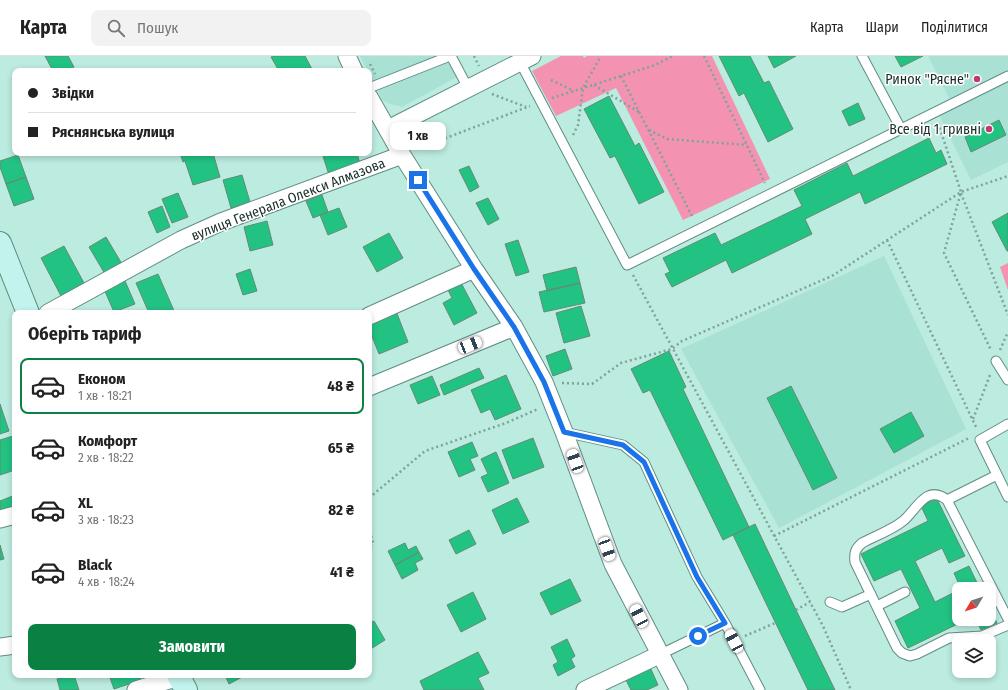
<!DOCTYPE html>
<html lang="uk">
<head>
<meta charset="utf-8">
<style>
  :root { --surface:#fff; --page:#f2f2f2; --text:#222; --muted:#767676; --line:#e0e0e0; --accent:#0b8043 }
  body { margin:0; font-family:"Fira Sans Condensed",sans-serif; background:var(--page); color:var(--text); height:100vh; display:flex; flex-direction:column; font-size:15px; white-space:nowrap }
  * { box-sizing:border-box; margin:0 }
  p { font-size:13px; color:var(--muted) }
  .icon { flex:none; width:22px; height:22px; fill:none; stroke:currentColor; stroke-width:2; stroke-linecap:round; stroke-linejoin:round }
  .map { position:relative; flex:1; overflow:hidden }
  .panel { position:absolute; left:12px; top:254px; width:360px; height:368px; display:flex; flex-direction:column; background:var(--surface); border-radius:8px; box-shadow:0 2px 6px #0003 }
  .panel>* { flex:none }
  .hud { position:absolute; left:12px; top:12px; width:360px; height:88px; border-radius:8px; box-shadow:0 2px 6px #0003; display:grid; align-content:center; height:88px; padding:0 16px; background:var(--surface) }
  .needle { width:26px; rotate:231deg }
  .buttons { position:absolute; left:952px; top:526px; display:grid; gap:8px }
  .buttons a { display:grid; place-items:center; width:44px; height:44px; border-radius:8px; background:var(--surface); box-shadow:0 2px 6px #0003; font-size:20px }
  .end { position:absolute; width:18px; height:18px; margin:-9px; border:5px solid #1a73e8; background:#fff; box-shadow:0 0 0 2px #fff }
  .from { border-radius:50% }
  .bubble { position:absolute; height:28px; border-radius:8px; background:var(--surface); box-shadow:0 2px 6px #0003; font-size:13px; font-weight:700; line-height:28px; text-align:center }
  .car { position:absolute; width:12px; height:24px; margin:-12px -6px; border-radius:5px; box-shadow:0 0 3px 1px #0007; background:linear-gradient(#fff 24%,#345 0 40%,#fff 0 76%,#345 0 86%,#fff 0) }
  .hud b { display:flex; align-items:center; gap:14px; height:38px; font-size:15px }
  .hud b+b { border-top:1px solid var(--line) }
  .hud i { width:10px; height:10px; background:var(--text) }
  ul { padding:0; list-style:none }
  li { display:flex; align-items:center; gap:12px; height:56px; margin:0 8px 6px; padding:0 8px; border:2px solid transparent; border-radius:8px }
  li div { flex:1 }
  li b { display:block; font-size:15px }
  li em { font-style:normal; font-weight:700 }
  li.on { border-color:var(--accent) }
  li>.icon { width:36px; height:36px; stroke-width:1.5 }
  h2 { padding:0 16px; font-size:18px; line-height:48px }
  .button { display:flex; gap:8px; margin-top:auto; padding:8px 16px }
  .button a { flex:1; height:46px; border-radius:8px; background:var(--accent); color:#fff; font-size:16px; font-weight:700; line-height:46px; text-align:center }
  header { display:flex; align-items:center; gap:24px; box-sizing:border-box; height:56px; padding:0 20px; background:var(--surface); border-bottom:1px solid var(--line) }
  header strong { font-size:19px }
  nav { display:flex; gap:22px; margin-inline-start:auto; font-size:14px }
  .search { width:280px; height:36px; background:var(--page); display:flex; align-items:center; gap:10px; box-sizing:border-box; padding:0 14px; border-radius:8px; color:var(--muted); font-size:15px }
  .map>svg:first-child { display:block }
  .built { fill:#a9e1d5 }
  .green { fill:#f493b1 }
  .building { fill:#22c283; stroke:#658a76 }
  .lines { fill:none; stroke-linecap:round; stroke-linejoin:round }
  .lane-casing { stroke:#618d84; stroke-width:11 }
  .street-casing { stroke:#618d84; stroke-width:19 }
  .secondary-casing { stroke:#618d84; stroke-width:24 }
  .path { stroke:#7ea39a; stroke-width:2.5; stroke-dasharray:2 3; stroke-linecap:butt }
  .lane { stroke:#fff; stroke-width:9 }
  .street { stroke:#fff; stroke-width:17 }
  .secondary { stroke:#c2f4ed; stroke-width:22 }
  .route { stroke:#1a73e8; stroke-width:5 }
  .poi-dot { fill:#c23870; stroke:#fff; stroke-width:1.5 }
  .labels { text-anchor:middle; stroke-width:3; stroke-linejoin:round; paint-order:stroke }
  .poi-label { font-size:14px; fill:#192c28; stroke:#fff; text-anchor:end }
  .street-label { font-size:14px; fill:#192c28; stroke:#fff }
</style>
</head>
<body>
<header>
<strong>Карта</strong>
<div class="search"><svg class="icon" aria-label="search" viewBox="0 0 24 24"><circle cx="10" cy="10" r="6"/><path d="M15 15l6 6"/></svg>Пошук</div>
<nav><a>Карта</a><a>Шари</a><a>Поділитися</a></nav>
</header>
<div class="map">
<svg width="1008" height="634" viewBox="0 0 1008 634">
  <rect width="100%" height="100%" fill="#bcebe0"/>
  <path class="built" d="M360,0H446L457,21L402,51L390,48L382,44Z
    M928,0H1008V106L971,124L935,51L952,48Z
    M884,200L966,373L779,472L681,293Z"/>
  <path class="green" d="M561,0H583L584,2L587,0H712L770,123L683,164L616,32L556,60L532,15Z
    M1008,207V234L1000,211Z"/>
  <path class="building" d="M45,0H68L74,11L66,15H53Z
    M273,0H305L313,15H279L271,1Z
    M719,0H750L764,27L769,25L793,73L768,86L744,37L739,40Z
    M768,0H796L774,12Z
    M895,0H923L901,11Z
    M609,40L635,90L639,87L664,136L639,148L615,100L610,102L584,53Z
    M858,47L865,63L849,70L842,55Z
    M999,64L1006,79L971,96L965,81Z
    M929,82L936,97L941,94L947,108L865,148L860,136L805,163L812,178L732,217L726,204L672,231L665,218L670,216L663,202L715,177L721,189L802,150L794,134L847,107L853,120Z
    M180,97H213L220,121L193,129L185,105L183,106Z
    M322,97H357L360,108L329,119Z
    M18,99L26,121L6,128L0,111V105Z
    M469,110L479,131L470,136L459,114Z
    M242,119L250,146L231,152L223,124Z
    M26,121L34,143L14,150L6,128Z
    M178,137L188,161L172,167L162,143Z
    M322,139L328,156L313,162L306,145Z
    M488,142L499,163L488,169L476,147Z
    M162,150L170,171L157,177L148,156Z
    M339,152L347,171L328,179L320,159Z
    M1008,157V195H1007L992,166Z
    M267,165L273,189L250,195L244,171Z
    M389,177L403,202L377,216L363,191Z
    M106,181L122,208L105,218L89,191Z
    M518,184L529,216L516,220L505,188Z
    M64,190L84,227L61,240L41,202Z
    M576,211L580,227L547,235L543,219Z
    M250,213L257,235L243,239L236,218Z
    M158,218L175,257H149L136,227Z
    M459,223L477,257L454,269L443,247L452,242L446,230Z
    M125,225L135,248L114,256L104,233Z
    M580,227L585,247L544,256L539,236Z
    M581,250L590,280L564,287L556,257Z
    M396,255L408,286L379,298L369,273V267Z
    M565,293L572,313L553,320L546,300Z
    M669,295L686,331L683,333L749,471L723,484L650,334L643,337L631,313Z
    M479,312L484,322L444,339L440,329Z
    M506,319L521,353L495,364L490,353L481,357L471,334Z
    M432,320L440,339L418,348L410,329Z
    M791,330L837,422L813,434L767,342Z
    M0,348L9,375L0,378Z
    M911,356L924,380L894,397L880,373Z
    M13,380L15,385V414L0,419V384Z
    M533,382L544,411L513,423L502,394Z
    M472,386L478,400L470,403L475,414L459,421L448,396Z
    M496,396L509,427L488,436L481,421L488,418L481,403Z
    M15,439V449L0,455V445Z
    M517,442L529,466L503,478L492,454Z
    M937,443L965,500L949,507L942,492L915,505L935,546L959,534V563H968L908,592L895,565L920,552L901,513L874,525L861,498L928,465L921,450Z
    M755,468L796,554L835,634H808L733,479Z
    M469,474L476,488L456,498L449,484Z
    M405,487L408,494L416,490L419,496L395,509L388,495Z
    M0,489L4,503L0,504Z
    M419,496L423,503L415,507L418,514L402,523L395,509Z
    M969,510L980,533H961L954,517Z
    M570,523L581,545L551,559L540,537Z
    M473,536L486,563L461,576L447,549Z
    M989,551L997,567L981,574L976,563H989Z
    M374,565L385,584L369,594V568Z
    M567,583L575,600L571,603L575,611L558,620L553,609L558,606L551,591Z
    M478,596L489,617L478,622L484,634H424L420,625Z
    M650,611L658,629L647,634H631L625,622Z
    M70,619H74L79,634H60L57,623Z
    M109,619H139L141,624L114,633Z
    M225,619H246L229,628Z"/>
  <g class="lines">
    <defs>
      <path id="lane" d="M451,0L468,32
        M862,0L901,73
        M520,6L627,209L1008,20
        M369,32L450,0
        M996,305L1008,324
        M1008,368L980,384L1008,441
        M564,376L623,389L644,406L697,521L725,567L760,634
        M997,419L947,444C926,427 916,455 903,465C892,474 875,480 862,487C855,493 854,497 855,506L897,592L902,597L910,600L917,598L949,582L982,580L1008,569
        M947,444L1008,563
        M830,546L842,551L871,538
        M877,550L905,536
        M659,599L725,567"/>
      <path id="street" d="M347,0L354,15
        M369,41L402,99L474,213L514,271L544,326L564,376L613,508L679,634
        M388,73L532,0
        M48,257L181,184L221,166L402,99
        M369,260L474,213
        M369,331L514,271
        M0,463L15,459
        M0,591L15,589
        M136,634L179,621
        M585,634L659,599"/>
      <path id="secondary" d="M0,187L28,257
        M178,619L186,634"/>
    </defs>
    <use href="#lane" class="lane-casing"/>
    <use href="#street" class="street-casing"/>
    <use href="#secondary" class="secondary-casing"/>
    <path class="path" d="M474,0L479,10
      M704,0L765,127
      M370,8L375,18
      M621,20L693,162
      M551,24L574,35
      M594,29L639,56
      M492,38L526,51
      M552,42L655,9L673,0
      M938,67L961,136L944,197L991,294
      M649,74L667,83L747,89
      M573,79L578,69L583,32L601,0
      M417,93L530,50
      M961,137L1008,259
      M887,184L977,373
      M633,219L823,570L851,634
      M1000,294L1008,276
      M562,327L592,328L621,307L672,293L682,285L832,220L961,136L1008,120
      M973,363L990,319
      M369,442L425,395L506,367L538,353
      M369,470L373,487L369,493
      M774,480L969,382
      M796,554L810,546
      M745,580L775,567"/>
    <use href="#lane" class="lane"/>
    <use href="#street" class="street"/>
    <use href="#secondary" class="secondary"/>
  </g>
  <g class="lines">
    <path class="route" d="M418,124L474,213L514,271L544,326L564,376L623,389L644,406L697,521L725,567L698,580"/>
  </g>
  <g class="poi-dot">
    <circle cx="977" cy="23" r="4"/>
    <circle cx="989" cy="73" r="4"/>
  </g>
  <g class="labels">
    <g class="poi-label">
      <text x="969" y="28">Ринок "Рясне"</text>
      <text x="981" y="78">Все від 1 гривні</text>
    </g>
    <g class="street-label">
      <text transform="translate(288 143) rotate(-21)" y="5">вулиця Генерала Олекси Алмазова</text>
    </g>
  </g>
</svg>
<div class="buttons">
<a><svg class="needle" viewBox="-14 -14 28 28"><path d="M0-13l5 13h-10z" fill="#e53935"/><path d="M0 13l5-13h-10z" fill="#767676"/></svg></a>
<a><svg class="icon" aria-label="layers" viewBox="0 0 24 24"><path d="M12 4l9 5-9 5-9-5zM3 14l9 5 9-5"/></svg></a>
</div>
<i class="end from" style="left:698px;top:580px"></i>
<i class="end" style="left:418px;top:124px"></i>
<div class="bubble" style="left:390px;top:66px;width:56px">1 хв</div>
<i class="car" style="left:470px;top:289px;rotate:68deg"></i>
<i class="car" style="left:575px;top:405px;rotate:340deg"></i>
<i class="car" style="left:607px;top:493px;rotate:160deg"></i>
<i class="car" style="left:639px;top:560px;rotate:333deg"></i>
<i class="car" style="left:734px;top:585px;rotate:332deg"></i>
<div class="hud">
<b><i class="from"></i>Звідки</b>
<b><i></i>Ряснянська вулиця</b>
</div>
<section class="panel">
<h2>Оберіть тариф</h2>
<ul>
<li class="on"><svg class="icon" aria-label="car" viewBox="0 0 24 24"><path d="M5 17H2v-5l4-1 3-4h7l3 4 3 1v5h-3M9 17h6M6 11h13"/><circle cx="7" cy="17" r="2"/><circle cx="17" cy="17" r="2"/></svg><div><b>Економ</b><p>1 хв · 18:21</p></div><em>48 ₴</em></li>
<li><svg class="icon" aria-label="car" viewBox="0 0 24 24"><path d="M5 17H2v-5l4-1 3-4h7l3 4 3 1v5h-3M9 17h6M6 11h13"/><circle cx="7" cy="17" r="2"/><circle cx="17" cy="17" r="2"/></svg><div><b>Комфорт</b><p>2 хв · 18:22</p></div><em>65 ₴</em></li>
<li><svg class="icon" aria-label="car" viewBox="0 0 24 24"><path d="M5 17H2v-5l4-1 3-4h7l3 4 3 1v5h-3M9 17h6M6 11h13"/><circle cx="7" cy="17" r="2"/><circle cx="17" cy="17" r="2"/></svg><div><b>XL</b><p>3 хв · 18:23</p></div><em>82 ₴</em></li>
<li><svg class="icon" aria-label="car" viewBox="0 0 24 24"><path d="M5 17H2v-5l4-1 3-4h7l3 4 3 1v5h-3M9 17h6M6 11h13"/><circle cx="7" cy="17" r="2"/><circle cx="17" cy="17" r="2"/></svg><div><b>Black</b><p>4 хв · 18:24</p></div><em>41 ₴</em></li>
</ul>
<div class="button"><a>Замовити</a></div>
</section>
</div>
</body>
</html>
